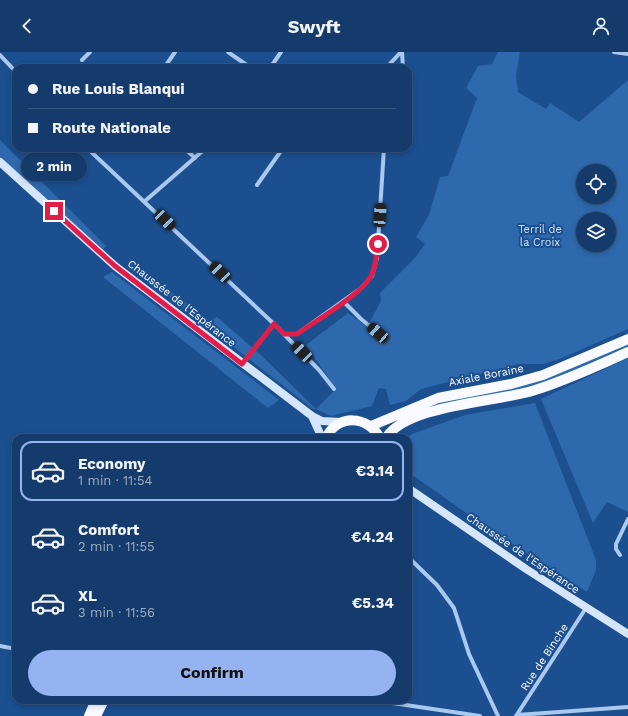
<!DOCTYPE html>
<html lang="en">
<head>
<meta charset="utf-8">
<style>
  :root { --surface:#143b6b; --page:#214673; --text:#f1f3f6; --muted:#9dadc1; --line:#33557e; --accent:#95b2f1 }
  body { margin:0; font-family:"Work Sans",sans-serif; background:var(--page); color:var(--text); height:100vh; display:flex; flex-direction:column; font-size:15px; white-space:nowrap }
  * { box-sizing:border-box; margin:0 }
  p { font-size:13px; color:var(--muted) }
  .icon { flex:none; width:22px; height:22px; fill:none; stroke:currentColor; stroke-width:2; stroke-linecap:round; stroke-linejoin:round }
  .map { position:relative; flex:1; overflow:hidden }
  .side { position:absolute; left:12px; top:382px; width:400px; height:270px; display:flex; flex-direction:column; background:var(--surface); border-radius:12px; box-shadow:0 2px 6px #0003,0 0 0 1px var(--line) }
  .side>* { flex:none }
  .guide { position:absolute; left:12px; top:12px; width:400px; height:88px; border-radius:12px; box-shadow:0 2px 6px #0003,0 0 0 1px var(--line); display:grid; align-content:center; height:88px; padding:0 16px; background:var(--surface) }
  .controls { position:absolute; left:576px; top:112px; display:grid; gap:8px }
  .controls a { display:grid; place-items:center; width:40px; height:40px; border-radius:50%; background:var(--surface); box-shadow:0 2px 6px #0003,0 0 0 1px var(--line); font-size:20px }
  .end { position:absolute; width:18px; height:18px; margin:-9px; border:5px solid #e11d48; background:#fff; box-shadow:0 0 0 2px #fff }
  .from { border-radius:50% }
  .bubble { position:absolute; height:28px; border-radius:14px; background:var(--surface); box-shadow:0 2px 6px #0003,0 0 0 1px var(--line); font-size:13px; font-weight:700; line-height:28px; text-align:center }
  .car { position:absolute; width:12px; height:24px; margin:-12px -6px; border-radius:5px; box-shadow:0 0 3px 1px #0007; background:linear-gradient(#222 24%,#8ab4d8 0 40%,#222 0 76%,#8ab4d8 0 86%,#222 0) }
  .guide b { display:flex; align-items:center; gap:14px; height:38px; font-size:15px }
  .guide b+b { border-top:1px solid var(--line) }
  .guide i { width:10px; height:10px; background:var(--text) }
  ul { padding:7px 0 0; list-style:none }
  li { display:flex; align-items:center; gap:12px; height:60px; margin:0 8px 6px; padding:0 8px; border:2px solid transparent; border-radius:12px }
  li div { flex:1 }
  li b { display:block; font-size:15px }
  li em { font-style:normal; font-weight:700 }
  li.selected { border-color:var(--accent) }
  li>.icon { width:36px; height:36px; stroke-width:1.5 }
  .cta { display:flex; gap:8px; margin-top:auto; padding:8px 16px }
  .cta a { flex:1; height:46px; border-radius:24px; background:var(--accent); color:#111; font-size:16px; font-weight:700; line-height:46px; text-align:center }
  header { display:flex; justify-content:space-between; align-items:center; height:52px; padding:0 16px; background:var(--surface); font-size:18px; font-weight:700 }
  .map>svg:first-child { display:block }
  .green { fill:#2e69ad; fill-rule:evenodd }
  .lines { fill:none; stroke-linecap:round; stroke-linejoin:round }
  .minor { stroke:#a9c9ee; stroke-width:4 }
  .secondary { stroke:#d6e6fa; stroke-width:8 }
  .trunk { stroke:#f8faff; stroke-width:10 }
  .route { stroke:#e11d48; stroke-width:5 }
  .labels { text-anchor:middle; stroke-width:4; stroke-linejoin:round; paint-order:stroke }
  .park-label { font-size:11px; fill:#cfe3fa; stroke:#1b4f8f }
  .street-label { font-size:11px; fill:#fff; stroke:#1b4f8f }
</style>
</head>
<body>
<header><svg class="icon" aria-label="back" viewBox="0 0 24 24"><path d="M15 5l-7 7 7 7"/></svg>Swyft<svg class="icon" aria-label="person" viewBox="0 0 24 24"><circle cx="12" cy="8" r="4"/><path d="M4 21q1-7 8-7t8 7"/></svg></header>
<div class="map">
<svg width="628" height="664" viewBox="0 0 628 664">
  <rect width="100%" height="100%" fill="#1b4f8f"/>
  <path class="green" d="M498,0H520L516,23L518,40L546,57L550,51L579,70L628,28V277L562,306L544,312H519L421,337L406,349L390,353L386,337L379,336L372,354L331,364L316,357H313L126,211L130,209L210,269L217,265L261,303L316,357L336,337L306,293L348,261L367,275L381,249L380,241L415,206L425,192L416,185L429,163L440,125L448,124L477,46L466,36L478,14L492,12ZM583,119H609V145H583ZM583,167H609V193H583Z
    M0,88L106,194L103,197L0,106Z
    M112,220L279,348L268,356L103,225Z
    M628,291V297L538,334L428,358L395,370L430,352L474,342Z
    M628,306V460L607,450L593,471L541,347Z
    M535,351L596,508V518L587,540L489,477L408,420L407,386L412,382L465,363Z"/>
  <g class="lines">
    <path class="minor" d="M228,0L251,16
      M402,0L403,16
      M614,0L628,2
      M0,3L16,20
      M82,8L90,0
      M164,16L175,0
      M270,16L281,0
      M386,16L401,0
      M87,96L274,272L319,318L334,337
      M184,96L195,106
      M257,133L283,96
      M145,149L206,96
      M344,250L361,267L378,281
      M285,282H297L360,237L372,224L377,206L384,96
      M243,311L274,272
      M620,503L616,497V492L628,467
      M408,505L437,533L454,556L469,602L498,664
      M0,594L16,597
      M372,648L480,664
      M517,663L628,655
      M516,664L586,556"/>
    <path class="secondary" d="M0,110L115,214L312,364L322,369L341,370
      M312,364L322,386
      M408,436L526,517L628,582"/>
    <path class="trunk" d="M371,374L438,346L511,332L543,323L628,287
      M326,386C337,362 368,363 380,386
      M386,386C406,353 496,350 532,339C565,329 597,314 628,300
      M89,664L96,648
      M96,664L104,648"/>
  </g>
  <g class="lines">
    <path class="route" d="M54,159L115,214L242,312L274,272L284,282H297C315,269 363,242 372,222C376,213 377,202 378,192"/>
  </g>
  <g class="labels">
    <g class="park-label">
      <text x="540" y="181">Terril de<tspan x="540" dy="13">la Croix</tspan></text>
    </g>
    <g class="street-label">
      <text transform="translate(182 251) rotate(38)" y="4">Chaussée de l'Espérance</text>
      <text transform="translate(486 323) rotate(-11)" y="4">Axiale Boraine</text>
      <text transform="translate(523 501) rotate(34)" y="4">Chaussée de l'Espérance</text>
      <text transform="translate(544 605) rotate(-57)" y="4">Rue de Binche</text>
    </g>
  </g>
</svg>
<div class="controls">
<a><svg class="icon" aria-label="locate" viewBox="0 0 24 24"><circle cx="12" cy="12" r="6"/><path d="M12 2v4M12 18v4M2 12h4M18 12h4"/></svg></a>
<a><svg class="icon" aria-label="layers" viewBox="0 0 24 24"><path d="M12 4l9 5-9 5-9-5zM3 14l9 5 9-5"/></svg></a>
</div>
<i class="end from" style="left:378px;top:192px"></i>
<i class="end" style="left:54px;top:159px"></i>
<div class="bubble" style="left:21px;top:101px;width:66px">2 min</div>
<i class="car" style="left:380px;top:163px;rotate:4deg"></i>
<i class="car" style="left:165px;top:168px;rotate:134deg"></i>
<i class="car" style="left:220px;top:220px;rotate:314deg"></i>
<i class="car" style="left:378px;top:281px;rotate:311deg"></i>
<i class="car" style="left:302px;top:300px;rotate:315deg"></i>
<div class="guide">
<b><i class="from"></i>Rue Louis Blanqui</b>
<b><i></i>Route Nationale</b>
</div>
<section class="side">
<ul>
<li class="selected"><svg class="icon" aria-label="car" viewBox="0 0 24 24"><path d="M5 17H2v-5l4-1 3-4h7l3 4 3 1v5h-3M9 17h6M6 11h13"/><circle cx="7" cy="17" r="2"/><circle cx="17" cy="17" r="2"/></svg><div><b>Economy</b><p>1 min · 11:54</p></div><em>€3.14</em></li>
<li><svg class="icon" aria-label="car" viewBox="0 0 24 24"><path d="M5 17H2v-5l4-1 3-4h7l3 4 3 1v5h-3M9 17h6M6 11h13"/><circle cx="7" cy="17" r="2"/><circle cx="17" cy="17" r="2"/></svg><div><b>Comfort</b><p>2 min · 11:55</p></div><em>€4.24</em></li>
<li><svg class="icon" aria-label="car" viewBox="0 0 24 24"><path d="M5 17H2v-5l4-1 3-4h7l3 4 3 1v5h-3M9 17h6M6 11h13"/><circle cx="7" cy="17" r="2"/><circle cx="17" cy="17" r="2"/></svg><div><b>XL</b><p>3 min · 11:56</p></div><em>€5.34</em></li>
</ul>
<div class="cta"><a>Confirm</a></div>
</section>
</div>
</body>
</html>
